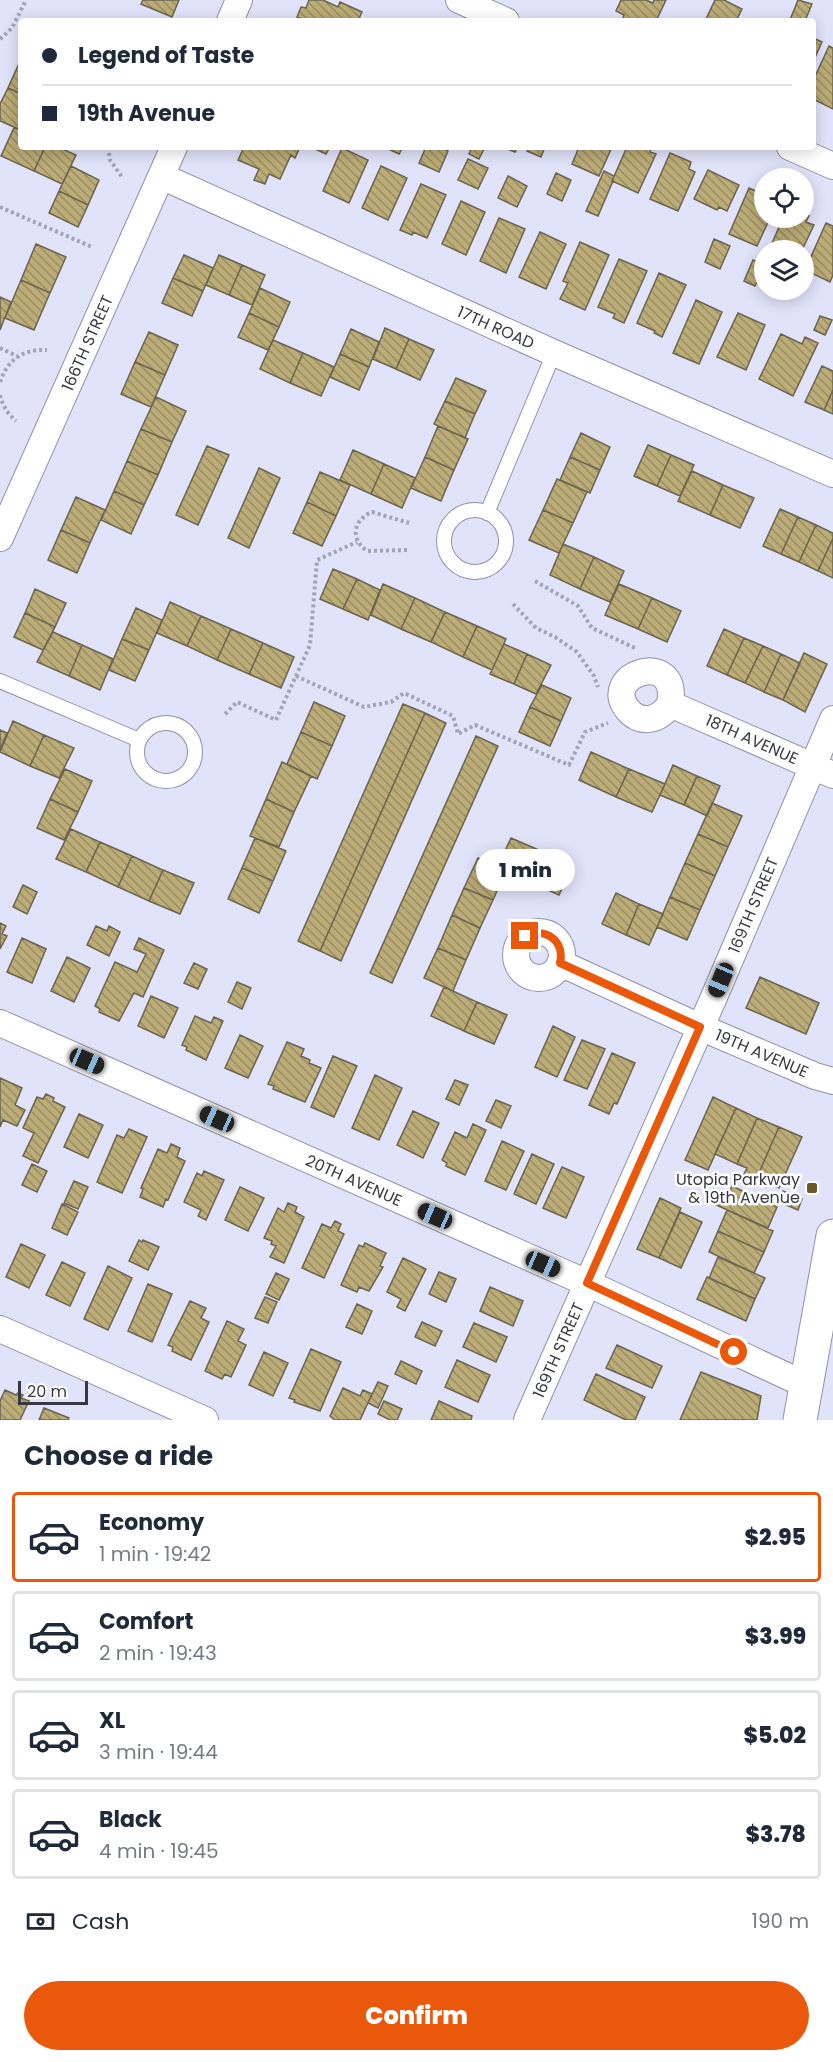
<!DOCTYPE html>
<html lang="en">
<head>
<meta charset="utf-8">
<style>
  :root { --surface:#fff; --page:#f6f6f7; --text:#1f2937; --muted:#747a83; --line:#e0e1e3; --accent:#ea580c }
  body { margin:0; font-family:Poppins,sans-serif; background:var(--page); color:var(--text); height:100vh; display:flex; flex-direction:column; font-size:22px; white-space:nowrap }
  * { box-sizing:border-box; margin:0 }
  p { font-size:20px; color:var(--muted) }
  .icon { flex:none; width:33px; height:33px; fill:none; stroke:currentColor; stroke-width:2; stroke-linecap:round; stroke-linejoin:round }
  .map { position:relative; height:1420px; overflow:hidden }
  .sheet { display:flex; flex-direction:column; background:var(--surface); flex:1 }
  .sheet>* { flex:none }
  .guide { position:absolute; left:18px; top:18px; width:798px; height:132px; border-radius:6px; box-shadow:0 3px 15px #0003; display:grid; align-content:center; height:132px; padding:0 24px; background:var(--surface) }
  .fabs { position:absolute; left:754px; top:168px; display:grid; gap:12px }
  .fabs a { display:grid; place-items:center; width:60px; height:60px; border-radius:50%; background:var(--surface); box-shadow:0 3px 15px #0003; font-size:30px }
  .scale { position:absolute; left:18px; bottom:15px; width:70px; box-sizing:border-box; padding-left:6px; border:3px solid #373841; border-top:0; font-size:16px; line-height:21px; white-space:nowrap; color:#373841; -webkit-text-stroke:4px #fff; paint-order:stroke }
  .end { position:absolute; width:27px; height:27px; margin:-14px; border:8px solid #ea580c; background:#fff; box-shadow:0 0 0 3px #fff }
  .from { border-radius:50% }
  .bubble { position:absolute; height:42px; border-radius:21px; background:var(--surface); box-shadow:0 3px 15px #0003; font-size:20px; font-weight:800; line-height:42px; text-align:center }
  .car { position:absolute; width:18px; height:36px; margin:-18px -9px; border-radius:8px; box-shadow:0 0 4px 2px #0007; background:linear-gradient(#222 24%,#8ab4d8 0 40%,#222 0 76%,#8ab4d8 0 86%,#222 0) }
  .guide b { display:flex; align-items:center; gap:21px; height:57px; font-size:22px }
  .guide b+b { border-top:2px solid var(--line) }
  .guide i { width:15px; height:15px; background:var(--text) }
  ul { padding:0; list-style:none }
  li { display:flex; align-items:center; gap:18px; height:90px; margin:0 12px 9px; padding:0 12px; border:3px solid var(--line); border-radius:6px }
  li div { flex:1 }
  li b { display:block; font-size:22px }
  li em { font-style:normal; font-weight:800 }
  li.on { border-color:var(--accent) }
  li>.icon { width:54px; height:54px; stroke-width:1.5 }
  h2 { padding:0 24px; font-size:27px; line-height:72px }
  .pay { display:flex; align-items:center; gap:15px; height:66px; padding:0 24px; font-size:22px }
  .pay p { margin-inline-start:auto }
  .cta { display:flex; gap:12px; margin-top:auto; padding:12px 24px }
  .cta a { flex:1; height:69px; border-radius:36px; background:var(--accent); color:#fff; font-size:24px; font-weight:800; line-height:69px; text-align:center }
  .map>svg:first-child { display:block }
  .building { fill:url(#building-back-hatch); stroke:#6a644f; stroke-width:1.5 }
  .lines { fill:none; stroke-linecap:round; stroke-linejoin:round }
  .service-casing { stroke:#8f91a6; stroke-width:16 }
  .minor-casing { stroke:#8f91a6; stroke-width:28 }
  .secondary-casing { stroke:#8f91a6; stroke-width:35 }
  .path { stroke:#a2a4b6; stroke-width:4; stroke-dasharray:3 3; stroke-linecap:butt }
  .service { stroke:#fff; stroke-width:14 }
  .minor { stroke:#fff; stroke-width:26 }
  .secondary { stroke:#fff; stroke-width:33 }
  .route { stroke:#ea580c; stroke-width:8 }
  .poi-dot { fill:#685926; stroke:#fff; stroke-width:2 }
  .labels { text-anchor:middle; stroke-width:5; stroke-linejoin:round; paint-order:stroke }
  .street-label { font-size:16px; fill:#373841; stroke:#fff }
  .poi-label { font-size:16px; fill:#373841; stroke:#fff; text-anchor:end }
</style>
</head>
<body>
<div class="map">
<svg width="833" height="1420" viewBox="0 0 833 1420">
  <defs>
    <pattern id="building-back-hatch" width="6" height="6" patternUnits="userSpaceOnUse" patternTransform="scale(1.5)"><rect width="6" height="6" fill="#bcac77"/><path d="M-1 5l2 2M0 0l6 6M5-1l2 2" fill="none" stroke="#9a8d63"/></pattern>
  </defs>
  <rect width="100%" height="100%" fill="#e1e3fa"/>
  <path class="building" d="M143,0H179L172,17L141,4Z
    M309,0H323L338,7L340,2L362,12L358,21H306L297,17L301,7L306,8Z
    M621,0H646L653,3L654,0H666L656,21H630L623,18L624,15L616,11Z
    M715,0H724L742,9L736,21H705Z
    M798,0L812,4L805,21L790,20Z
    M813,38L822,42L813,62Z
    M829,46L833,48V109L813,99V81Z
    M21,59V94L8,88Z
    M8,88L21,94V130L0,121V104Z
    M14,128L21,130V147H45L34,171L1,156Z
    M45,147H58L76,155L62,184L34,171Z
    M244,147H300L295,158L291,155L280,179L269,174L265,184L254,180L259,169L238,160Z
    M311,147H330L326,154Z
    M384,147H403L399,154Z
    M426,147H440L448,151L439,172L419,163Z
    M472,147H485L479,159L469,154Z
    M503,147H518L515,152Z
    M529,147H545L541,157L527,151Z
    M579,147H612L599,176L572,164Z
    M627,147H652L650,152L656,154L638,193L612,181Z
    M342,148L368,160L349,203L323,191Z
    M670,153L691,162L689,169L695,172L678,211L650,199Z
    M468,159L488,168L478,189L458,180Z
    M71,166L99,180L88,205L59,191Z
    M381,166L407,178L388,220L362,208Z
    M708,170L739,185L727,211L719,207L717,210L694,199Z
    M604,171L614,176L612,181H613L598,216L586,211Z
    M556,173L571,180L562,201L547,194Z
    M508,176L527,186L517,207L498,198Z
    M421,184L446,195L427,238L413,232L412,235L400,230Z
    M749,188L765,195V218H770L757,246L729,234Z
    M59,191L88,205L78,227L49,213Z
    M461,201L485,212L466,255L442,244Z
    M804,214L809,216L806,222L814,225L802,250H769L783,218H804Z
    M499,218L525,229L506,273L480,261Z
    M826,223L833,226V275L830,282L805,270Z
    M540,232L566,244L546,289L519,277Z
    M714,239L730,246L720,269L705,262Z
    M580,242L609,255L585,310L560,299L568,283L563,281Z
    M36,244L66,257L50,293L21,280Z
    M184,255L213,268L203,291L173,278Z
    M219,255L242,265L229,295L206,285Z
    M619,259L647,271L624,323L613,318L615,314L598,307Z
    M753,260L764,265L755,286L744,281Z
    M242,265L265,275L252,305L229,295Z
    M659,273L686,285L662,337L654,333L655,331L637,323Z
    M173,278L203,291L192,316L162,303Z
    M21,280L50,293L34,330L5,318Z
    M260,288L290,302L279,327L249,313Z
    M0,297L11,302L0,330Z
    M696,300L722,312L699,364L673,353Z
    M249,313L279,327L268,350L238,337Z
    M738,313L765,325L746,370L717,357Z
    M820,316L832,320L825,335L814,330Z
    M385,328L409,339L396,369L373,359Z
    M351,329L379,342L369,367L340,354Z
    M149,332L178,345L165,375L135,362Z
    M781,334L802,344L805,337L818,343L793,396L759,379Z
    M409,339L434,350L420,380L396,369Z
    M273,340L303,353L290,383L260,369Z
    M303,353L334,367L321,396L290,383Z
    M340,354L369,367L359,390L330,377Z
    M135,362L165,375L151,407L121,394Z
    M822,366L833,371V390L824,410L805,402Z
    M456,378L486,391L475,414L445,401Z
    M833,390V414L824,410Z
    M156,397L186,411L172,442L141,429Z
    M445,401L475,414L465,438L434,424Z
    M438,426L468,439L454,470L425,457Z
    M141,429L172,442L158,475L127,461Z
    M581,433L610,447L600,470L570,457Z
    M648,445L671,455L657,486L634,476Z
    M207,446L229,455L198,525L176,515Z
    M353,450L384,464L371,494L340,480Z
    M671,455L694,465L680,496L657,486Z
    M425,457L454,470L441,501L411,488Z
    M570,457L600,470L590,493L560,480Z
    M127,461L158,475L144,505L114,491Z
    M384,464L415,478L402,508L371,494Z
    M259,468L280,478L249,548L228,538Z
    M692,471L723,485L710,515L678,501Z
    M320,472L350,485L336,516L307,502Z
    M557,479L587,492L573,523L543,510Z
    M723,485L754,498L740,528L710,515Z
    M114,491L144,505L131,534L101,520Z
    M76,497L105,510L90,543L61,530Z
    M307,502L336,516L322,546L293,533Z
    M780,509L798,517L781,554L763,546Z
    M543,510L573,523L559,553L529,540Z
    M798,517L816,525L799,562L781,554Z
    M816,525L833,533V538L818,571L799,562Z
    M61,530L90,543L77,573L48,560Z
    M833,538V578L818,571Z
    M563,544L594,557L580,589L550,575Z
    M594,557L624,571L610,602L580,589Z
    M333,569L357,579L343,609L320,599Z
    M357,579L380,590L368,620L343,609Z
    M383,584L415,598L401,629L371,615Z
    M619,584L652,598L638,629L605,615Z
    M35,589L66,603L55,627L25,613Z
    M415,598L445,612L431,642L401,629Z
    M652,598L681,611L667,642L638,629Z
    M170,602L201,616L187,646L157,633Z
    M136,608L162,620L149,650L122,639Z
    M445,612L477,626L463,657L431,642Z
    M25,613L55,627L43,650L14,637Z
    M201,616L231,629L217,660L187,646Z
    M477,626L506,639L492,670L463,657Z
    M231,629L263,643L249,674L217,660Z
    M724,629L744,638L727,675L707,666Z
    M53,632L82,645L69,676L37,662Z
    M744,638L763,646L745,683L727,675Z
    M122,639L149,650L135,681L109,670Z
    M263,643L294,657L281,688L249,674Z
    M504,644L527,654L514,684L490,674Z
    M82,645L113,659L100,690L69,676Z
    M763,646L781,654L764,692L745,683Z
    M804,653L827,664L805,712L783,700Z
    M527,654L551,665L536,694L514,684Z
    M781,654L800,663L783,700L764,692Z
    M542,685L571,698L561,721L530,707Z
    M314,702L345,716L332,746L301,732Z
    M403,704L425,713L320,951L298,941Z
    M530,707L561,721L550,746L519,732Z
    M425,713L446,723L341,961L320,951Z
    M13,721L44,735L30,766L0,752Z
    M0,730L7,733L0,750Z
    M301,732L332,746L317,779L287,764Z
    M44,735L74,748L59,778L30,766Z
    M476,736L498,746L392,983L370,973Z
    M591,752L629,769L616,797L579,780Z
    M282,762L311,776L294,812L266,799Z
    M673,765L697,776L684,805L660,795Z
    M65,769L92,781L78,812L50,799Z
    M629,769L665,784L652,812L616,797Z
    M697,776L720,786L707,816L684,805Z
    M50,799L78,812L64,840L37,828Z
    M266,799L294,812L279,847L250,836Z
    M712,803L742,816L728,847L698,834Z
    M71,829L100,842L86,872L56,859Z
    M698,834L728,847L715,876L685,863Z
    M255,838L286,851L273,881L242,868Z
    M511,838L541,851L528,881L498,866Z
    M100,842L132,856L118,887L86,872Z
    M541,851L573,865L559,895L528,881Z
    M132,856L163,870L149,901L118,887Z
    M478,858L506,871L493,900L464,888Z
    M685,863L715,876L700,910L670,897Z
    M242,868L273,881L259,913L228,899Z
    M163,870L194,883L180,914L149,901Z
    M23,885L37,892L27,914L13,907Z
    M464,888L493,900L480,928L452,915Z
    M616,893L639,904L626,935L602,924Z
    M670,897L700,910L687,940L657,927Z
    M639,904L663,914L649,945L626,935Z
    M452,915L480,928L466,960L438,948Z
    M0,923L6,926L2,934L7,936L0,949Z
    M96,926L107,931L109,926L120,932L109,956L87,945Z
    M22,938L46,949L32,983L7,972Z
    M139,938L164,950L143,997L134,993L119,1021L99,1012L100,1009L95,1006L115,962L137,972L146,954L134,949Z
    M438,948L466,960L453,991L424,978Z
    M67,957L90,968L74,1002L51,991Z
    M194,963L207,969L198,989L184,983Z
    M760,977L819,1003L806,1034L746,1008Z
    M237,982L251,988L242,1009L228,1002Z
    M444,987L477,1002L464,1031L431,1016Z
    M151,996L178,1008L164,1038L138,1026Z
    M477,1002L507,1015L494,1044L464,1031Z
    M195,1016L211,1023L214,1017L223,1021L206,1060L186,1050L187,1047L182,1045Z
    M553,1026L575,1037L557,1077L535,1067Z
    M240,1035L263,1046L248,1078L225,1068Z
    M582,1040L605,1049L587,1089L564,1080Z
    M287,1042L304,1049L301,1056L310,1060L309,1063L321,1068L305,1102L273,1089L274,1086L268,1084Z
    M612,1053L635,1063L617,1104L614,1103L609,1114L589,1105Z
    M333,1056L357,1066L334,1117L311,1107Z
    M375,1075L402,1088L379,1140L352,1128Z
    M0,1078L22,1088L15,1105L25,1110L17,1126L3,1120L0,1127Z
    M455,1080L468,1085L459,1105L446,1099Z
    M46,1094L54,1098L53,1101L65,1107L38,1163L23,1156L34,1133L23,1128L37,1097L43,1099Z
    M713,1097L736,1108L708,1170L685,1160Z
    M496,1100L511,1106L501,1128L486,1121Z
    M736,1108L757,1118L737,1164L715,1154Z
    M413,1111L439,1123L423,1158L397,1145Z
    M79,1114L103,1125L88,1158L64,1147Z
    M757,1118L779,1127L755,1182L743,1176L747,1168L737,1164Z
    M473,1124L486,1130L465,1175L446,1166L447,1163L442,1160L455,1132L467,1138Z
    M779,1127L802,1137L779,1188L768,1183L766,1187L755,1182Z
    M129,1129L147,1137L122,1193L97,1182L117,1135L124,1138Z
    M502,1141L524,1151L506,1190L485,1181Z
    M171,1144L180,1148L177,1157L185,1161L168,1200L166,1199L163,1207L140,1197L143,1189L141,1188L158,1149L167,1153Z
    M532,1154L554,1164L536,1204L514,1194Z
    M32,1164L47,1171L37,1192L22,1185Z
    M562,1167L584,1177L566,1218L543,1208Z
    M204,1171L224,1180L206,1220L198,1216L201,1210L184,1202L197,1173L202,1176Z
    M74,1181L88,1187L78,1209L64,1203Z
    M732,1186L777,1207L768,1228L714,1204L718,1194L727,1198Z
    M240,1187L264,1198L248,1231L225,1220Z
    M783,1191L802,1199L798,1210L779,1202Z
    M660,1198L681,1208L659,1258L637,1249Z
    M288,1203L297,1207L295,1212L304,1217L284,1263L270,1257L276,1246L271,1244L272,1241L264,1238L278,1208L284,1212Z
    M62,1204L78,1212L67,1235L52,1228Z
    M727,1210L773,1231L764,1252L718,1231Z
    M680,1212L702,1222L681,1268L659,1258Z
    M335,1221L341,1224L338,1231L344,1234L324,1278L302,1268L322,1224L331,1228Z
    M718,1231L764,1252L754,1273L709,1252Z
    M139,1240L142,1242L143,1240L159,1247L148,1270L129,1261Z
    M365,1243L386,1253L380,1266L383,1267L369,1291L359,1287L357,1292L341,1285L359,1245L363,1247Z
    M21,1244L45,1255L29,1288L6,1277Z
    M718,1257L765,1278L755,1299L709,1278Z
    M403,1258L426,1269L405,1311L397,1307L401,1299L387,1292Z
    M62,1262L85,1273L70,1306L46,1295Z
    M108,1266L132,1278L108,1330L84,1319Z
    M439,1272L456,1279L446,1302L429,1294Z
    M276,1273L289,1279L279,1300L266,1294Z
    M707,1277L755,1299L746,1321L697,1299Z
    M148,1284L172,1294L152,1342L128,1331Z
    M490,1287L523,1301L513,1326L480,1311Z
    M265,1297L277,1302L268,1323L255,1318Z
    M190,1301L206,1308L201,1318L209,1322L191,1360L172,1351L173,1347L168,1345Z
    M357,1304L372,1311L362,1334L346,1327Z
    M227,1321L244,1329L238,1341L246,1345L231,1377L225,1374L222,1379L205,1371Z
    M422,1322L442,1331L435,1346L415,1337Z
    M474,1323L507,1337L496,1362L463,1347Z
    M617,1345L662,1366L652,1388L606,1368Z
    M311,1349L341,1362L320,1411L294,1402L295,1400L289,1398Z
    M264,1352L288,1363L273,1396L249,1385Z
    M457,1360L490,1375L478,1402L445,1387Z
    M401,1361L422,1371L416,1384L395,1374Z
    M701,1372L761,1396L757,1420H680Z
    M596,1374L645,1397L635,1420H626L584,1400Z
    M378,1382L388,1386L378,1408L368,1403Z
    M343,1388L360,1396L363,1390L372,1394L360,1420H335L330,1416Z
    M5,1390L16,1395L18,1393L23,1395L21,1398L29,1401L20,1420H0V1401Z
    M384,1401L402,1409L397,1420H390L378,1414Z
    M439,1401L472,1416L471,1420H431Z
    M44,1408L69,1418L68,1420H39Z"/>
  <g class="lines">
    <defs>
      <path id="service" d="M444 541a31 31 0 1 1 62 0a31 31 0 1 1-62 0Z
        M487,513L554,353
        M0,681L139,740
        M137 752a29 29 0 1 1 58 0a29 29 0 1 1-58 0Z"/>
      <path id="minor" d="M459,0L506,21
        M230,21L239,0
        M790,147L833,166
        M161,176L554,353L833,474
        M0,538L174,147
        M670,704C661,719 642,726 628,710C598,675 680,647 670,704L833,775
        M516 955a23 23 0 1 1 46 0a23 23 0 1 1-46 0Z
        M560,963L700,1027L815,1076L833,1081
        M0,1023L587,1283L806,1385
        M0,1329L205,1420
        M527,1420L714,997L833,719"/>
      <path id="secondary" d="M800,1420L833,1236"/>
    </defs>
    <use href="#service" class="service-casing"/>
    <use href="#minor" class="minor-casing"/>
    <use href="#secondary" class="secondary-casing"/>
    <path class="path" d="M0,39L12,28L26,0
      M108,147L110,160L122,177
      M0,207L92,247
      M0,348L17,356
      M0,382C8,359 23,349 47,350
      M0,395C3,406 7,413 16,421
      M407,550L367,551C350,539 353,520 372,512L409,523
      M535,581L578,606L592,628L635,648
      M513,604L536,628L555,637L577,652L594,676L598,687
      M296,676L364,707L391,702L404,693L453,716L458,734L475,725L569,765L585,732L608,723
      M225,714L237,702L276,720L310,645L317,560L357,542"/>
    <use href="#service" class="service"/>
    <use href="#minor" class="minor"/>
    <use href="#secondary" class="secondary"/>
  </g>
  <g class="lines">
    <path class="route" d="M525,936C546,927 565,941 560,963L700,1027L587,1283L734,1352"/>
  </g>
  <rect class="poi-dot" x="806" y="1182" width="12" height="12" rx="3"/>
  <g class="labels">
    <g class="street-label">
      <text transform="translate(496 327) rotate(24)" y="6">17TH ROAD</text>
      <text transform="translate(87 343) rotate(-66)" y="6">166TH STREET</text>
      <text transform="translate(752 739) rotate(24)" y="6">18TH AVENUE</text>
      <text transform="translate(753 905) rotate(-67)" y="6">169TH STREET</text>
      <text transform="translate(762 1053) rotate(23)" y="6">19TH AVENUE</text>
      <text transform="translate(354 1180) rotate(24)" y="6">20TH AVENUE</text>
      <text transform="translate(558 1350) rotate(-66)" y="6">169TH STREET</text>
    </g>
    <g class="poi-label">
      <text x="800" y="1185">Utopia Parkway<tspan x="800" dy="18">&amp; 19th Avenue</tspan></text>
    </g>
  </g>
</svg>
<div class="fabs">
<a><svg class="icon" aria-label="locate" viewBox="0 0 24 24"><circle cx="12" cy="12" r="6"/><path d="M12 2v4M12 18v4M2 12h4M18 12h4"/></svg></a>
<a><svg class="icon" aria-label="layers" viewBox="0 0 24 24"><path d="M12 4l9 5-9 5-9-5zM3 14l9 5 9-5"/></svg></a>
</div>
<div class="scale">20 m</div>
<i class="end from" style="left:734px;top:1352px"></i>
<i class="end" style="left:525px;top:936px"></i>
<div class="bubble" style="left:476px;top:849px;width:99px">1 min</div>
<i class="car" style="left:721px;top:980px;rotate:203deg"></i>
<i class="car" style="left:87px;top:1061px;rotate:114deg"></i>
<i class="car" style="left:217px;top:1119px;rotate:294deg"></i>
<i class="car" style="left:435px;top:1216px;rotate:294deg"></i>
<i class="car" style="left:543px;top:1264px;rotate:114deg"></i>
<div class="guide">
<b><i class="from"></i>Legend of Taste</b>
<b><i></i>19th Avenue</b>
</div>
</div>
<section class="sheet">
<h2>Choose a ride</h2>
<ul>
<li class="on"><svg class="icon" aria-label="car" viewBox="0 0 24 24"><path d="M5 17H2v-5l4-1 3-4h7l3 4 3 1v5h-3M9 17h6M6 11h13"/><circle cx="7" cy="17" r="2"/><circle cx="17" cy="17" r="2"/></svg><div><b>Economy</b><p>1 min · 19:42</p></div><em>$2.95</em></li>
<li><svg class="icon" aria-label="car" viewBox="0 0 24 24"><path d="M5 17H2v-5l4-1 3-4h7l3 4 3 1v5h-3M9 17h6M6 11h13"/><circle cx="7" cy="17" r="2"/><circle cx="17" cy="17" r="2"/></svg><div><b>Comfort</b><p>2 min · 19:43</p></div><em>$3.99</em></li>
<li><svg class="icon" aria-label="car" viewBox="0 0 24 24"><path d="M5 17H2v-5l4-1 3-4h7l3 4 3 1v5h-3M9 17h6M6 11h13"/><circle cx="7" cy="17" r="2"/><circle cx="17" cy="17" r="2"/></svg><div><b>XL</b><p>3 min · 19:44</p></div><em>$5.02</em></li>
<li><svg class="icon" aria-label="car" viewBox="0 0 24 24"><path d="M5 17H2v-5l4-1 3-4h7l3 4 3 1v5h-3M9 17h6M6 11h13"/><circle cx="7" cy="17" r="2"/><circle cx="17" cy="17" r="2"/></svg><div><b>Black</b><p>4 min · 19:45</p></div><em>$3.78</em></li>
</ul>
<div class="pay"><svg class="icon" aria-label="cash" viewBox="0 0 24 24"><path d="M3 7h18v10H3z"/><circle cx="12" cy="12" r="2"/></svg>Cash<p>190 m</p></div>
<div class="cta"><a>Confirm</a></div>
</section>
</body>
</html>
